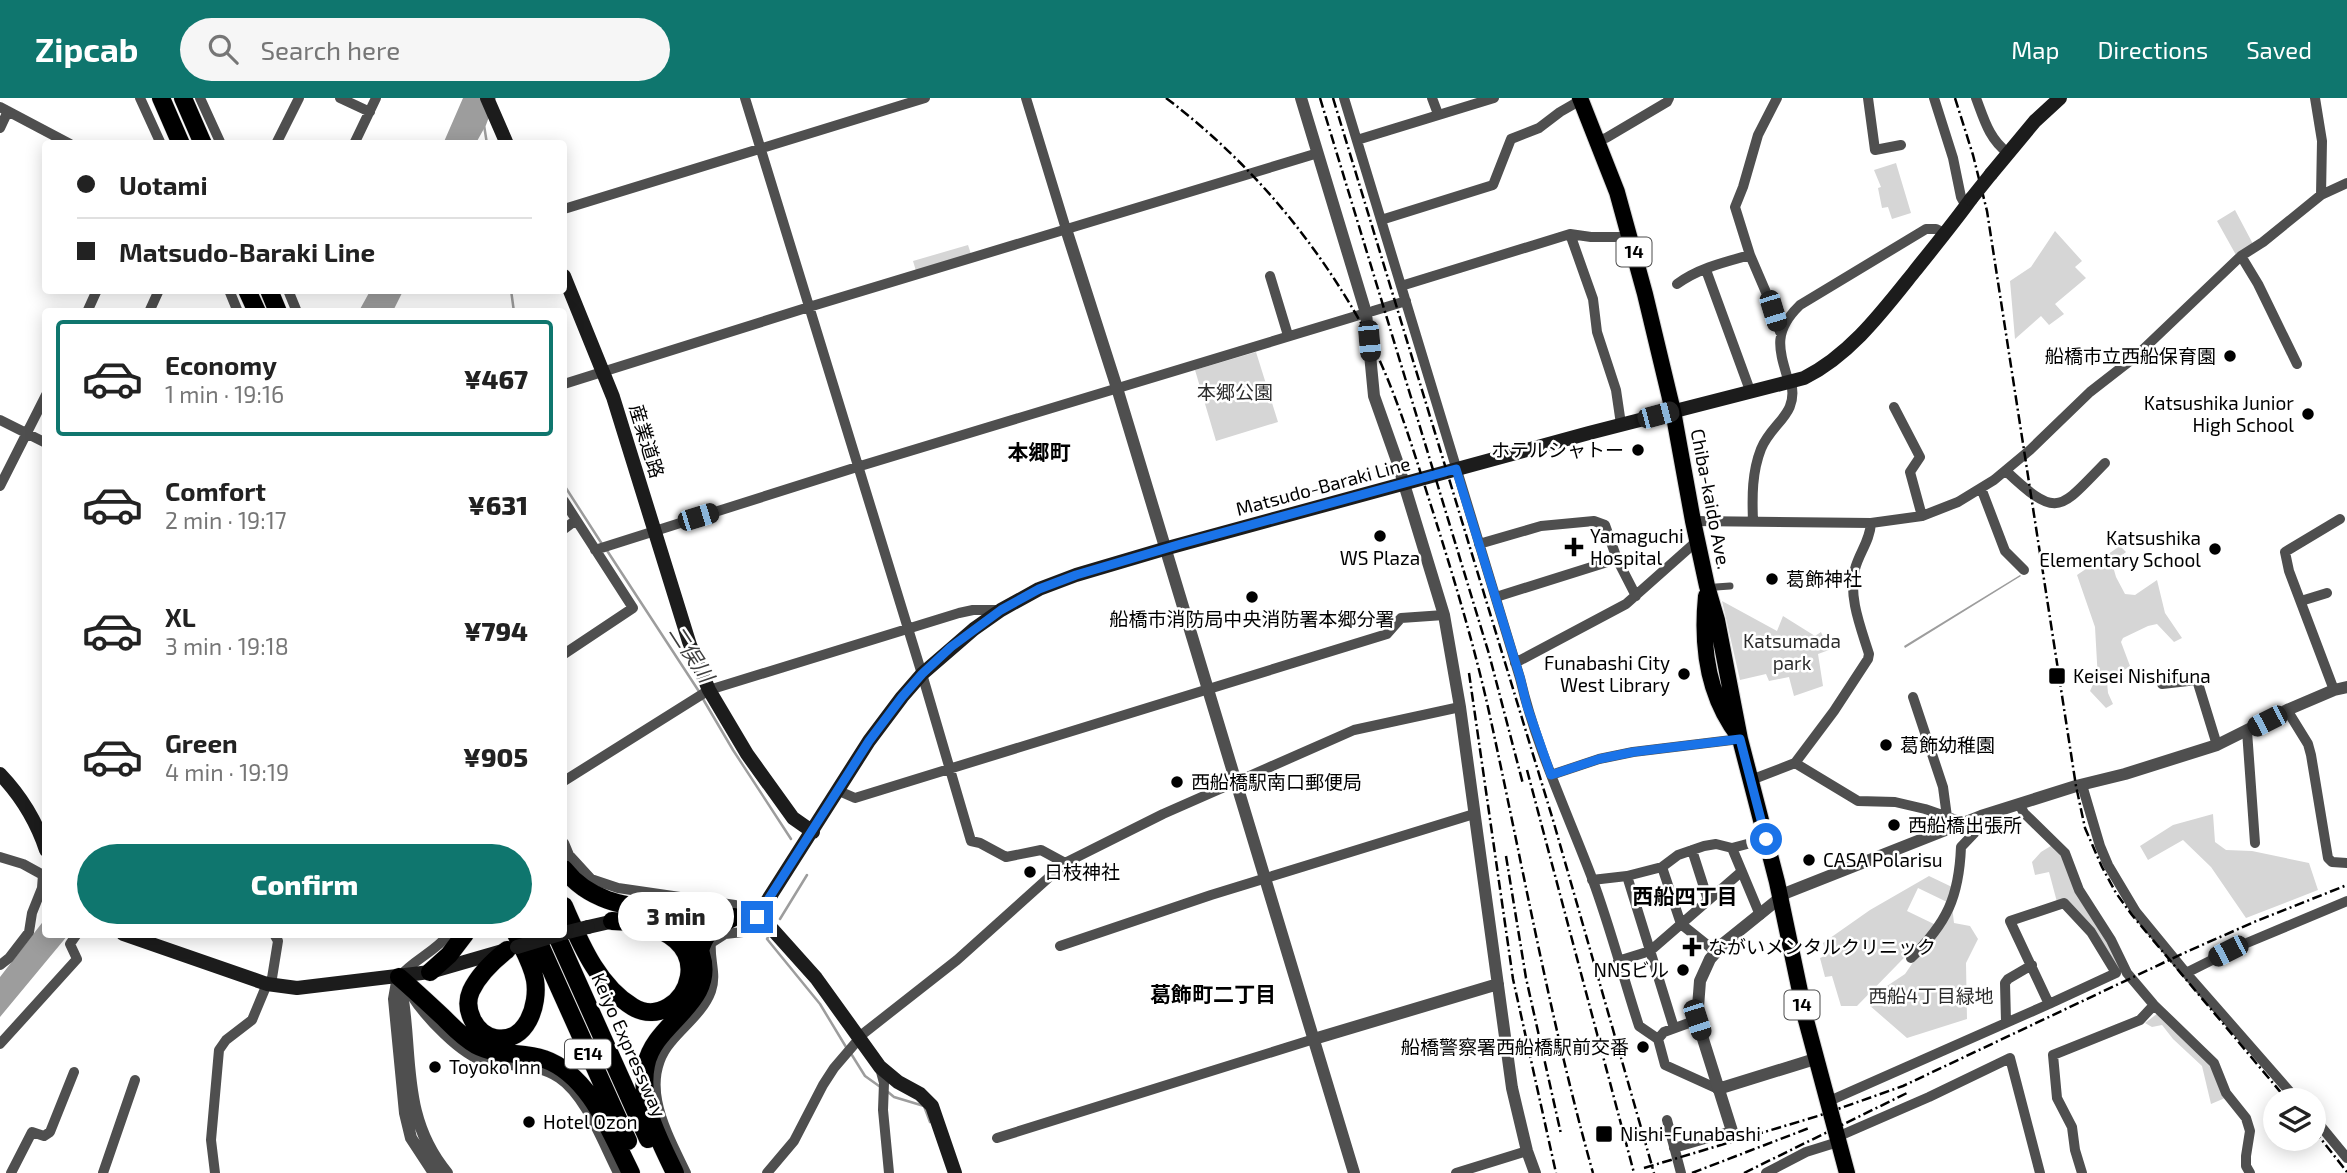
<!DOCTYPE html>
<html lang="en">
<head>
<meta charset="utf-8">
<style>
  :root { --surface:#fff; --page:#f6f6f6; --text:#222; --muted:#767676; --line:#e0e0e0; --accent:#0f766e }
  body { margin:0; font-family:"Exo 2","Noto Sans JP",sans-serif; background:var(--page); color:var(--text); height:100vh; display:flex; flex-direction:column; font-size:26px; white-space:nowrap }
  * { box-sizing:border-box; margin:0 }
  p { font-size:23px; color:var(--muted) }
  .icon { flex:none; width:38px; height:38px; fill:none; stroke:currentColor; stroke-width:2; stroke-linecap:round; stroke-linejoin:round }
  .map { position:relative; flex:1; overflow:hidden }
  .drawer { position:absolute; left:42px; top:210px; width:525px; height:630px; display:flex; flex-direction:column; background:var(--surface); border-radius:7px; box-shadow:0 4px 18px #0003 }
  .drawer>* { flex:none }
  .banner { position:absolute; left:42px; top:42px; width:525px; height:154px; border-radius:7px; box-shadow:0 4px 18px #0003; display:grid; align-content:center; height:154px; padding:0 35px; background:var(--surface) }
  .controls { position:absolute; left:2263px; top:990px; display:grid; gap:14px }
  .controls a { display:grid; place-items:center; width:63px; height:63px; border-radius:50%; background:var(--surface); box-shadow:0 4px 18px #0003; font-size:35px }
  .end { position:absolute; width:32px; height:32px; margin:-16px; border:9px solid #1a73e8; background:#fff; box-shadow:0 0 0 4px #fff }
  .from { border-radius:50% }
  .bubble { position:absolute; height:49px; border-radius:24px; background:var(--surface); box-shadow:0 4px 18px #0003; font-size:23px; font-weight:800; line-height:49px; text-align:center }
  .car { position:absolute; width:21px; height:42px; margin:-21px -10px; border-radius:9px; box-shadow:0 0 5px 2px #0007; background:linear-gradient(#222 24%,#8ab4d8 0 40%,#222 0 76%,#8ab4d8 0 86%,#222 0) }
  .banner b { display:flex; align-items:center; gap:24px; height:66px; font-size:26px }
  .banner b+b { border-top:2px solid var(--line) }
  .banner i { width:18px; height:18px; background:var(--text) }
  ul { padding:12px 0 0; list-style:none }
  li { display:flex; align-items:center; gap:21px; height:116px; margin:0 14px 10px; padding:0 21px; border:4px solid transparent; border-radius:7px }
  li div { flex:1 }
  li b { display:block; font-size:26px }
  li em { font-style:normal; font-weight:800 }
  li.current { border-color:var(--accent) }
  li>.icon { width:63px; height:63px; stroke-width:1.5 }
  .action { display:flex; gap:14px; margin-top:auto; padding:14px 35px }
  .action a { flex:1; height:80px; border-radius:42px; background:var(--accent); color:#fff; font-size:28px; font-weight:800; line-height:80px; text-align:center }
  header { display:flex; align-items:center; gap:42px; box-sizing:border-box; height:98px; padding:0 35px; background:var(--accent); color:#fff }
  header strong { font-size:33px }
  nav { display:flex; gap:38px; margin-inline-start:auto; font-size:24px }
  .search { width:490px; height:63px; background:var(--page); display:flex; align-items:center; gap:18px; box-sizing:border-box; padding:0 24px; border-radius:38px; color:var(--muted); font-size:26px }
  .map>svg:first-child { display:block }
  .green { fill:#d6d6d6 }
  .water { fill:#9d9d9d }
  .lines { fill:none; stroke-linecap:round; stroke-linejoin:round }
  .stream { stroke:#9d9d9d; stroke-width:2.5 }
  .trunk-casing { stroke:#dbdbdb; stroke-width:18 }
  .motorway-casing { stroke:#dbdbdb; stroke-width:19 }
  .pedestrian { stroke:#4f4f4f; stroke-width:7 }
  .minor { stroke:#4f4f4f; stroke-width:10 }
  .tertiary { stroke:#4f4f4f; stroke-width:12 }
  .secondary { stroke:#1c1c1c; stroke-width:14 }
  .trunk { stroke:#000; stroke-width:16 }
  .motorway { stroke:#000; stroke-width:18 }
  .rail { stroke:#000; stroke-width:2.5; stroke-dasharray:10 3.5 2 3.5; stroke-linecap:butt }
  .secondary-bridge { stroke:#1c1c1c; stroke-width:14 }
  .route { stroke:#1a73e8; stroke-width:9 }
  .poi-dot { fill:#000; stroke:#fff; stroke-width:2.5 }
  .labels { text-anchor:middle; stroke-width:5; stroke-linejoin:round; paint-order:stroke }
  .shield { fill:#fff; stroke:#4c4c4c; stroke-width:2 }
  .shield-label { font-size:18px; font-weight:bold; fill:#000 }
  .poi-label { font-size:19px; fill:#000; stroke:#fff; text-anchor:start }
  .park-label { font-size:19px; fill:#2d2d2d; stroke:#fff }
  .street-label { font-size:19px; fill:#000; stroke:#fff }
  .neighbourhood-label { font-size:21px; font-weight:bold; fill:#000; stroke:#fff }
  .water-label { font-size:21px; font-style:italic; fill:#3e3e3e; stroke:#fff }
</style>
</head>
<body>
<header>
<strong>Zipcab</strong>
<div class="search"><svg class="icon" aria-label="search" viewBox="0 0 24 24"><circle cx="10" cy="10" r="6"/><path d="M15 15l6 6"/></svg>Search here</div>
<nav><a>Map</a><a>Directions</a><a>Saved</a></nav>
</header>
<div class="map">
<svg width="2347" height="1075" viewBox="0 0 2347 1075">
  <rect width="100%" height="100%" fill="#fff"/>
  <path class="green" d="M1896,65L1911,115L1892,121L1888,109L1882,110L1878,90L1881,89L1874,72Z
    M2235,112L2253,146L2236,157L2217,123Z
    M2055,133L2082,163L2075,169L2086,180L2055,206L2064,216L2049,227L2041,218L2015,241L2010,183L2031,169Z
    M968,147L971,156L916,173L913,163Z
    M1256,254L1278,324L1216,343L1195,272Z
    M2120,448L2126,454L2112,465L2116,479L2125,496L2135,497L2157,482L2165,515L2182,540L2174,544L2157,526L2148,528L2123,540L2121,544L2130,568L2107,584L2108,595L2113,606L2106,610L2090,593L2095,582H2098L2095,529L2077,477Z
    M1722,503L1777,533L1783,518L1815,538L1821,534L1829,552L1818,556L1823,588L1794,598L1789,579L1769,583L1766,576L1740,582Z
    M2213,716L2215,744L2226,752L2252,753L2309,765L2318,792L2246,820L2211,769L2183,742L2148,762L2140,748L2173,727Z
    M2054,746L2056,747L2124,873L2118,875L2093,832L2057,804L2049,774L2035,777L2032,764L2041,754Z
    M1929,778L1952,789L1947,804L1918,790L1907,813L1936,827L1857,908H1841L1832,878L1825,879L1820,860L1827,857L1823,845L1870,812Z
    M1952,808L1954,825L1970,828L1978,841L1966,865L1967,921L1907,940L1869,907L1875,896L1905,876Z
    M2158,915L2213,969L2225,1000L2211,1006L2202,968L2173,941L2162,927L2152,929L2145,925Z"/>
  <path class="water" d="M463,0H496L486,27L476,45L443,46Z
    M370,193V192L403,193L393,213H359Z
    M2020,477L2021,478L1905,550L1904,548Z
    M45,821L46,836L68,837L0,919V879Z"/>
  <g class="lines">
    <path class="stream" d="M484,27L487,46
      M511,192L514,214
      M564,387L602,446
      M606,451L700,595
      M703,601L733,652L791,741
      M780,821L807,777
      M770,836L767,841L820,906L846,949
      M850,954L865,978L879,988
      M888,994L894,999L924,1008L930,1024"/>
    <defs>
      <path id="trunk" d="M1580,0L1617,94L1645,196L1673,313L1693,423L1707,488L1717,522L1740,641L1777,784L1806,922L1847,1075
        M1706,498C1701,548 1707,598 1739,639"/>
      <path id="motorway" d="M161,0L181,46
        M183,0L203,46
        M247,192L257,214
        M269,192L278,214
        M564,771C595,811 641,808 687,816
        M564,808C580,844 597,887 633,909C683,939 739,827 612,823
        M642,818C668,823 692,828 701,856C717,906 654,924 646,967C638,1005 660,1043 675,1075
        M535,836L628,1043
        M556,836L648,1041
        M507,852C493,863 479,876 471,893C463,911 475,936 495,940C527,946 539,906 535,882C532,866 523,851 516,836
        M700,853C705,832 717,829 734,819
        M430,874L449,857L465,836
        M399,879C414,892 428,905 443,919C453,929 463,940 476,947C497,958 522,954 544,961C590,977 611,1036 631,1075"/>
    </defs>
    <use href="#trunk" class="trunk-casing"/>
    <use href="#motorway" class="motorway-casing"/>
    <path class="pedestrian" d="M1716,489L1730,488"/>
    <path class="minor" d="M140,0L161,46
      M200,0L221,46
      M340,0L370,14
      M745,0L922,576L971,743L980,745L1006,759L1041,752L1065,765
      M1026,0L1066,131
      M1344,0L1520,580C1536,649 1567,714 1592,780C1610,828 1623,879 1639,928L1658,941L1665,967L1718,991
      M1432,0L1438,16
      M1777,0L1758,37L1743,89L1735,109L1750,157L1774,213L1780,234
      M1868,0L1875,52L1901,47
      M1934,0L1953,60L1961,99L1966,108
      M1976,0C1984,21 1989,41 2008,55
      M2315,0L2322,43L2321,97
      M0,9L70,46
      M0,30L8,13
      M1357,42L1494,0
      M1598,42L1606,40L1667,4L1669,0
      M276,46L299,0
      M354,46L376,0
      M564,111L925,0
      M1381,122L1493,87L1511,41L1539,30L1560,14L1581,2
      M1570,136L1593,201L1597,234L1616,292L1621,326
      M2241,158L2258,186L2297,266
      M1706,172L1748,287
      M1270,178L1287,234
      M1677,186C1699,170 1725,164 1750,157
      M1401,188L1570,136L1591,139H1629
      M229,192L238,214
      M288,192L297,214
      M1373,213L1406,203
      M87,214L97,192
      M149,214L159,192
      M1789,285C1779,251 1772,234 1800,207L1926,131H1936L1944,135
      M564,286L809,209L1318,55
      M1894,309L1920,359L1910,374L1922,418
      M0,322L46,345
      M2006,373C2058,422 2059,412 2105,365
      M0,388L46,297
      M1981,390L2005,453L2024,472
      M564,403L633,510L564,556
      M1693,423L1871,425L1922,418L1958,404L1994,382L2030,352L2090,294L2135,259L2241,158L2263,144L2321,97L2347,85
      M1753,423C1752,398 1752,374 1761,351C1772,324 1799,317 1791,284
      M564,431L576,422
      M1479,446L1541,428L1594,423L1605,427L1617,461L1636,498
      M595,452L857,369L1366,215
      M1496,499L1617,461
      M2301,503L2327,495
      M1515,565L1626,506L1697,443
      M2162,586L2197,582L2217,647
      M2334,592L2289,473L2285,454L2340,421
      M1913,599L1943,689L1947,719
      M2287,612L2308,646L2311,657L2328,760L2332,764L2347,765
      M2247,633L2255,745
      M1795,665L1858,703L1895,704L1925,711L1965,725
      M1551,677L1599,661L1633,654L1740,641
      M1751,682L1795,665L1834,613L1868,561L1869,556C1861,530 1848,499 1855,471C1859,455 1870,443 1871,425
      M564,683L709,592L959,515L973,512H1000
      M2082,687L2100,748L2108,767L2136,814L2186,875L2298,1003
      M839,693L855,700L1387,536L1401,520L1444,517
      M2019,706L2024,715L2065,755L2079,792L2111,842L2127,875L2154,907L2214,965L2226,995L2246,1020L2250,1033L2246,1058V1068L2250,1075
      M564,745L569,757L591,781L618,790L735,807L757,819L759,823L752,833L725,836L711,845C709,861 717,876 711,893C704,913 684,928 671,944C637,984 667,1035 686,1075
      M1732,750L1760,817
      M1692,752L1708,802
      M0,759L23,766L43,777L46,776
      M1662,769L1681,826L1716,854
      M1627,778L1674,930
      M1592,782L1627,778L1662,769L1678,757L1704,748L1716,746L1732,750L1766,741
      M1060,848L1211,797L1474,716
      M1911,860C1947,825 1959,799 1961,749L1981,728V718
      M1618,863L1650,853L1741,774
      M0,867L9,860L29,834L32,815L42,790L43,777
      M2186,875L2242,847L2347,803
      M399,879C413,862 435,854 449,836
      M411,897C425,919 461,958 486,964C512,969 536,965 559,980C586,998 603,1046 618,1075
      M2006,923L2005,885L2008,881L2032,867
      M1658,941L1664,934L1697,922
      M0,946L77,861L70,846L77,836
      M880,970L884,985L883,1012L889,1075
      M1827,1004L2049,906L2010,823L2064,805L2091,834L2116,875L2049,906
      M2314,1020L2347,1060
      M1667,1022L1681,1075
      M1837,1039L1929,999L2010,960L2040,1075
      M997,1040L1314,941
      M1674,1050L1732,1033
      M11,1075L32,1034L44,1038L50,1034L74,974
      M103,1075L135,982
      M215,1075L211,1042L219,952L226,942L252,922L267,886L272,880L278,843L274,836
      M767,1075L794,1043L823,987L834,970L864,935L957,862L1065,765L1163,716L1354,632L1460,609
      M1456,1075L1527,1053
      M1766,1075L1806,1054L1838,1044
      M2082,1075L2075,1052L2072,1029L2057,1000L2053,957L2140,922L2154,907"/>
    <path class="tertiary" d="M1301,0L1366,215L1374,298L1397,363L1444,517L1460,609L1512,990L1527,1053L1535,1075
      M1066,131L1117,290L1354,1075
      M399,879C415,949 397,1015 447,1075
      M397,884L394,901L405,1015L411,1040L434,1075
      M1314,941L1498,886
      M1718,991L1815,961
      M1732,1033L1697,922L1700,883L1710,861L1724,845L1786,795L1981,718L2076,688L2125,676L2217,647L2287,612L2334,592L2347,589"/>
    <path class="secondary" d="M487,0L507,46
      M1991,76L2035,23L2060,0
      M564,178L613,299L690,547L709,592L747,656L793,720L813,734
      M0,676C22,699 36,722 46,752
      M678,816L757,819L773,832L816,880L880,969L898,984L920,996L932,1008L955,1075
      M757,819L869,643L902,599L922,576L974,531L1001,512L1039,491L1076,477L1164,451L1589,335L1804,280C1850,257 1882,214 1914,174C1933,150 1953,126 1971,101
      M588,829L623,821
      M123,836L267,886L297,890L430,874L506,852"/>
    <use href="#trunk" class="trunk"/>
    <use href="#motorway" class="motorway"/>
    <path class="rail" d="M1166,0C1244,59 1308,133 1357,218C1393,280 1412,349 1434,417C1455,484 1476,553 1491,623C1524,774 1551,926 1593,1075
      M1320,0L1489,556L1523,686
      M1333,0L1553,722L1654,1075
      M1955,0L1973,57L1987,113L2076,688L2085,730L2102,769L2116,795L2132,817L2288,1003
      M1469,575L1513,881L1556,1075
      M1527,672L1634,1075
      M1506,758L1526,880L1561,1036
      M2314,1032L2347,1074
      M1644,1070L1818,1018L1903,988L2184,855L2254,824L2347,787
      M1692,1075L1809,1030
      M1744,1075L1907,995"/>
    <path class="secondary-bridge" d="M1971,101L1991,76
      M564,835L588,829
      M517,849L560,836"/>
  </g>
  <g class="lines">
    <path class="route" d="M757,819L869,643L902,599L922,576L951,549L1001,512L1039,491L1076,477L1181,446L1456,371L1520,579L1527,608L1551,677L1599,661L1633,654L1740,641L1766,741"/>
  </g>
  <g class="poi-dot">
    <circle cx="2230" cy="258" r="7"/>
    <circle cx="2308" cy="316" r="7"/>
    <circle cx="1638" cy="352" r="7"/>
    <circle cx="1380" cy="438" r="7"/>
    <path d="M1570.5 438.5h7v7h7v7h-7v7h-7v-7h-7v-7h7z"/>
    <circle cx="2215" cy="451" r="7"/>
    <circle cx="1772" cy="481" r="7"/>
    <circle cx="1252" cy="499" r="7"/>
    <circle cx="1684" cy="576" r="7"/>
    <rect x="2048" y="569" width="18" height="18" rx="3.5"/>
    <circle cx="1886" cy="647" r="7"/>
    <circle cx="1177" cy="684" r="7"/>
    <circle cx="1894" cy="727" r="7"/>
    <circle cx="1809" cy="762" r="7"/>
    <circle cx="1030" cy="774" r="7"/>
    <path d="M1688.5 838.5h7v7h7v7h-7v7h-7v-7h-7v-7h7z"/>
    <circle cx="1683" cy="872" r="7"/>
    <circle cx="1643" cy="949" r="7"/>
    <circle cx="435" cy="969" r="7"/>
    <circle cx="529" cy="1024" r="7"/>
    <rect x="1595" y="1027" width="18" height="18" rx="3.5"/>
  </g>
  <g class="labels">
    <g class="shield">
      <rect x="1616.5" y="139.5" width="35" height="29" rx="5"/>
      <rect x="1784.5" y="892.5" width="35" height="29" rx="5"/>
      <rect x="565" y="941.5" width="46" height="29" rx="5"/>
    </g>
    <g class="shield-label">
      <text x="1634" y="160">14</text>
      <text x="1802" y="913">14</text>
      <text x="588" y="962">E14</text>
    </g>
    <g class="poi-label">
      <text x="2216" y="265" text-anchor="end">船橋市立西船保育園</text>
      <text x="2294" y="312" text-anchor="end">Katsushika Junior<tspan x="2294" dy="22">High School</tspan></text>
      <text x="1624" y="359" text-anchor="end">ホテルシャトー</text>
      <text x="1590" y="445">Yamaguchi<tspan x="1590" dy="22">Hospital</tspan></text>
      <text x="2201" y="447" text-anchor="end">Katsushika<tspan x="2201" dy="22">Elementary School</tspan></text>
      <text x="1380" y="467" text-anchor="middle">WS Plaza</text>
      <text x="1786" y="488">葛飾神社</text>
      <text x="1252" y="528" text-anchor="middle">船橋市消防局中央消防署本郷分署</text>
      <text x="1670" y="572" text-anchor="end">Funabashi City<tspan x="1670" dy="22">West Library</tspan></text>
      <text x="2073" y="585">Keisei Nishifuna</text>
      <text x="1900" y="654">葛飾幼稚園</text>
      <text x="1191" y="691">西船橋駅南口郵便局</text>
      <text x="1908" y="734">西船橋出張所</text>
      <text x="1823" y="769">CASA Polarisu</text>
      <text x="1044" y="781">日枝神社</text>
      <text x="1708" y="856">ながいメンタルクリニック</text>
      <text x="1669" y="879" text-anchor="end">NNSビル</text>
      <text x="1629" y="956" text-anchor="end">船橋警察署西船橋駅前交番</text>
      <text x="449" y="976">Toyoko Inn</text>
      <text x="543" y="1031">Hotel Ozon</text>
      <text x="1620" y="1043">Nishi-Funabashi</text>
    </g>
    <g class="park-label">
      <text x="1235" y="301">本郷公園</text>
      <text x="1792" y="550">Katsumada<tspan x="1792" dy="22">park</tspan></text>
      <text x="1931" y="905">西船4丁目緑地</text>
    </g>
    <g class="street-label">
      <text transform="translate(647 343) rotate(73)" y="7">産業道路</text>
      <text transform="translate(1323 388) rotate(-15)" y="7">Matsudo-Baraki Line</text>
      <text transform="translate(1711 401) rotate(79)" y="7">Chiba-kaido Ave.</text>
      <text transform="translate(629 947) rotate(66)" y="7">Keiyo Expressway</text>
    </g>
    <g class="neighbourhood-label">
      <text x="1039" y="362">本郷町</text>
      <text x="1685" y="806">西船四丁目</text>
      <text x="1213" y="904">葛飾町二丁目</text>
    </g>
    <g class="water-label">
      <text transform="translate(691 556) rotate(57)" y="7">二俣川</text>
    </g>
  </g>
</svg>
<div class="controls">
<a><svg class="icon" aria-label="layers" viewBox="0 0 24 24"><path d="M12 4l9 5-9 5-9-5zM3 14l9 5 9-5"/></svg></a>
</div>
<i class="end from" style="left:1766px;top:741px"></i>
<i class="end" style="left:757px;top:819px"></i>
<div class="bubble" style="left:618px;top:794px;width:116px">3 min</div>
<i class="car" style="left:1773px;top:213px;rotate:163deg"></i>
<i class="car" style="left:1369px;top:243px;rotate:175deg"></i>
<i class="car" style="left:1658px;top:317px;rotate:75deg"></i>
<i class="car" style="left:698px;top:419px;rotate:73deg"></i>
<i class="car" style="left:2267px;top:623px;rotate:243deg"></i>
<i class="car" style="left:2228px;top:853px;rotate:243deg"></i>
<i class="car" style="left:1697px;top:922px;rotate:162deg"></i>
<div class="banner">
<b><i class="from"></i>Uotami</b>
<b><i></i>Matsudo-Baraki Line</b>
</div>
<section class="drawer">
<ul>
<li class="current"><svg class="icon" aria-label="car" viewBox="0 0 24 24"><path d="M5 17H2v-5l4-1 3-4h7l3 4 3 1v5h-3M9 17h6M6 11h13"/><circle cx="7" cy="17" r="2"/><circle cx="17" cy="17" r="2"/></svg><div><b>Economy</b><p>1 min · 19:16</p></div><em>¥467</em></li>
<li><svg class="icon" aria-label="car" viewBox="0 0 24 24"><path d="M5 17H2v-5l4-1 3-4h7l3 4 3 1v5h-3M9 17h6M6 11h13"/><circle cx="7" cy="17" r="2"/><circle cx="17" cy="17" r="2"/></svg><div><b>Comfort</b><p>2 min · 19:17</p></div><em>¥631</em></li>
<li><svg class="icon" aria-label="car" viewBox="0 0 24 24"><path d="M5 17H2v-5l4-1 3-4h7l3 4 3 1v5h-3M9 17h6M6 11h13"/><circle cx="7" cy="17" r="2"/><circle cx="17" cy="17" r="2"/></svg><div><b>XL</b><p>3 min · 19:18</p></div><em>¥794</em></li>
<li><svg class="icon" aria-label="car" viewBox="0 0 24 24"><path d="M5 17H2v-5l4-1 3-4h7l3 4 3 1v5h-3M9 17h6M6 11h13"/><circle cx="7" cy="17" r="2"/><circle cx="17" cy="17" r="2"/></svg><div><b>Green</b><p>4 min · 19:19</p></div><em>¥905</em></li>
</ul>
<div class="action"><a>Confirm</a></div>
</section>
</div>
</body>
</html>
